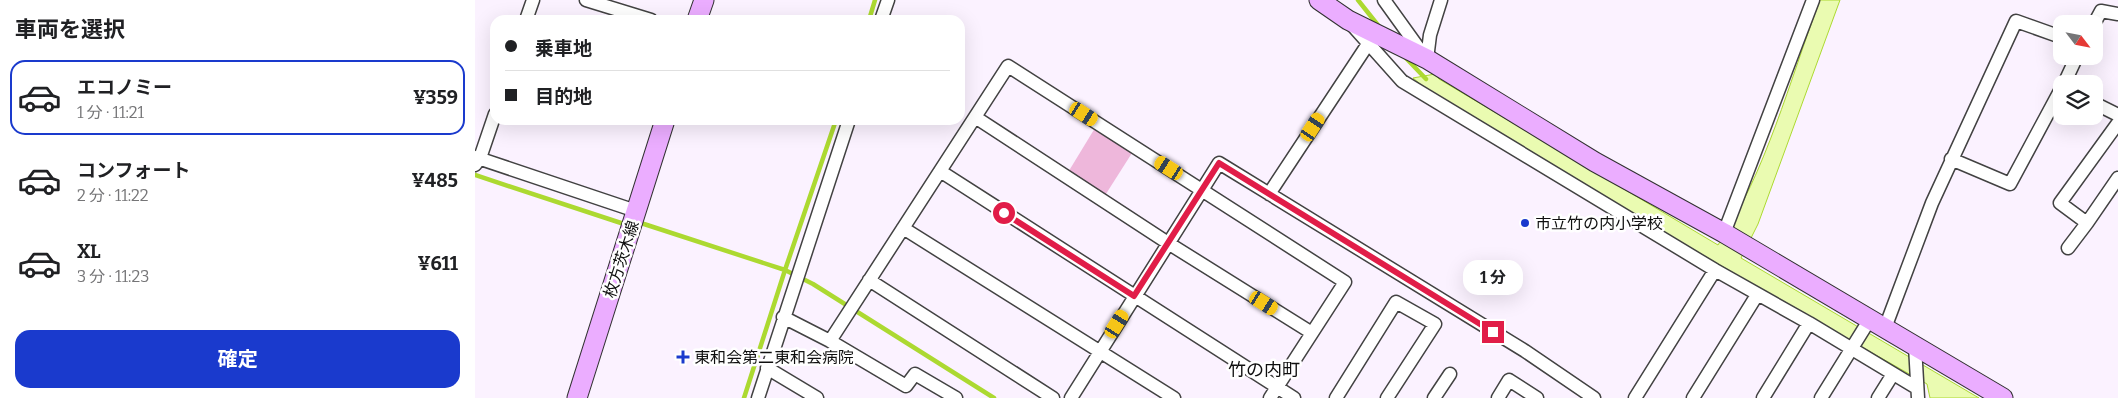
<!DOCTYPE html>
<html lang="ja">
<head>
<meta charset="utf-8">
<style>
  :root { --surface:#fff; --page:#f2f2f2; --text:#202124; --muted:#757577; --line:#e0e0e0; --accent:#1a3acd }
  body { margin:0; font-family:Bitter,"Noto Sans JP",serif; background:var(--page); color:var(--text); height:100vh; display:flex; flex-direction:column; font-size:19px; white-space:nowrap }
  * { box-sizing:border-box; margin:0 }
  p { font-size:16px; color:var(--muted) }
  .icon { flex:none; width:28px; height:28px; fill:none; stroke:currentColor; stroke-width:2; stroke-linecap:round; stroke-linejoin:round }
  .map { position:relative; flex:1; overflow:hidden }
  .details { display:flex; flex-direction:column; background:var(--surface); width:475px }
  .details>* { flex:none }
  .hud { position:absolute; left:15px; top:15px; width:475px; height:110px; border-radius:15px; box-shadow:0 5px 20px #0002; display:grid; align-content:center; height:110px; padding:0 15px; background:var(--surface) }
  .needle { width:32px; rotate:122deg }
  .tools { position:absolute; left:1578px; top:15px; display:grid; gap:10px }
  .tools a { display:grid; place-items:center; width:50px; height:50px; border-radius:10px; background:var(--surface); box-shadow:0 5px 20px #0002; font-size:25px }
  .end { position:absolute; width:22px; height:22px; margin:-11px; border:6px solid #e11d48; background:#fff; box-shadow:0 0 0 2px #fff }
  .from { border-radius:50% }
  .bubble { position:absolute; height:35px; border-radius:15px; background:var(--surface); box-shadow:0 5px 20px #0002; font-size:16px; font-weight:700; line-height:35px; text-align:center }
  .car { position:absolute; width:15px; height:30px; margin:-15px -8px; border-radius:6px; box-shadow:0 0 4px 1px #0007; background:linear-gradient(#f5c518 24%,#345 0 40%,#f5c518 0 76%,#345 0 86%,#f5c518 0) }
  .hud b { display:flex; align-items:center; gap:18px; height:48px; font-size:19px }
  .hud b+b { border-top:1px solid var(--line) }
  .hud i { width:12px; height:12px; background:var(--text) }
  ul { padding:0; list-style:none }
  li { display:flex; align-items:center; gap:15px; height:75px; margin:0 10px 8px; padding:0 5px; border:2px solid transparent; border-radius:15px }
  li div { flex:1 }
  li b { display:block; font-size:19px }
  li em { font-style:normal; font-weight:700 }
  li.on { border-color:var(--accent) }
  li>.icon { width:45px; height:45px; stroke-width:1.5 }
  h2 { padding:0 15px; font-size:22px; line-height:60px }
  .primary-button { display:flex; gap:10px; margin-top:auto; padding:10px 15px }
  .primary-button a { flex:1; height:58px; border-radius:15px; background:var(--accent); color:#fff; font-size:20px; font-weight:700; line-height:58px; text-align:center }
  main { display:flex; flex:1; min-height:0 }
  .map>svg:first-child { display:block }
  .green { fill:#eeb7db }
  .water { fill:#eafbb1; stroke:#acd931 }
  .lines { fill:none; stroke-linecap:round; stroke-linejoin:round }
  .stream { stroke:#acd931; stroke-width:4.5 }
  .street-casing { stroke:#424242; stroke-width:15 }
  .secondary-casing { stroke:#313131; stroke-width:21 }
  .street { stroke:#fff; stroke-width:12 }
  .secondary { stroke:#ebadff; stroke-width:19 }
  .route { stroke:#e11d48; stroke-width:6 }
  .poi-dot { fill:#1a3acd; stroke:#fff; stroke-width:2 }
  .labels { text-anchor:middle; stroke-width:5; stroke-linejoin:round; paint-order:stroke }
  .poi-label { font-size:16px; fill:#0f0f0f; stroke:#fff; text-anchor:start }
  .street-label { font-size:16px; fill:#0f0f0f; stroke:#fff }
  .neighbourhood-label { font-size:18px; fill:#0f0f0f; stroke:#fff }
</style>
</head>
<body>
<main>
<section class="details">
<h2>車両を選択</h2>
<ul>
<li class="on"><svg class="icon" aria-label="car" viewBox="0 0 24 24"><path d="M5 17H2v-5l4-1 3-4h7l3 4 3 1v5h-3M9 17h6M6 11h13"/><circle cx="7" cy="17" r="2"/><circle cx="17" cy="17" r="2"/></svg><div><b>エコノミー</b><p>1 分 · 11:21</p></div><em>¥359</em></li>
<li><svg class="icon" aria-label="car" viewBox="0 0 24 24"><path d="M5 17H2v-5l4-1 3-4h7l3 4 3 1v5h-3M9 17h6M6 11h13"/><circle cx="7" cy="17" r="2"/><circle cx="17" cy="17" r="2"/></svg><div><b>コンフォート</b><p>2 分 · 11:22</p></div><em>¥485</em></li>
<li><svg class="icon" aria-label="car" viewBox="0 0 24 24"><path d="M5 17H2v-5l4-1 3-4h7l3 4 3 1v5h-3M9 17h6M6 11h13"/><circle cx="7" cy="17" r="2"/><circle cx="17" cy="17" r="2"/></svg><div><b>XL</b><p>3 分 · 11:23</p></div><em>¥611</em></li>
</ul>
<div class="primary-button"><a>確定</a></div>
</section>
<div class="map">
<svg width="1643" height="398" viewBox="0 0 1643 398">
  <rect width="100%" height="100%" fill="#fbf2ff"/>
  <path class="green" d="M620,128L657,153L629,197L592,174Z"/>
  <path class="water" d="M1345,0H1365L1283,224L1266,258L1504,398H1455L1452,384C1285,290 1120,192 956,93L938,78L960,74L964,79L1243,245C1292,170 1314,82 1345,0Z"/>
  <g class="lines">
    <path class="stream" d="M883,0L906,29
      M394,20L400,0
      M929,56L951,79
      M0,175L146,223
      M169,224L310,270L338,284L519,398
      M269,398L310,270L361,120"/>
    <defs>
      <path id="street" d="M111,0L176,20
        M909,0L950,57
        M51,20L58,0
        M406,20L413,0
        M1619,24L1626,11L1643,14
        M877,25L927,81L1240,270L1334,323L1442,388
        M952,59L955,35L966,0
        M1589,84L1602,56
        M1619,103L1643,115
        M500,117L693,243L837,333
        M0,157L161,211
        M1476,159L1535,184L1586,89
        M0,165L5,158L20,114
        M465,171L819,398
        M794,194L893,44
        M1612,223L1643,178
        M428,228L699,398
        M1249,233L1338,0
        M1593,248L1612,223L1585,203L1643,123
        M394,280L578,398
        M308,317L355,341L533,66L870,282L795,398
        M1410,328L1457,203L1541,21L1586,37
        M355,341L431,386L440,374L481,398
        M1440,346L1443,398
        M292,368L342,398
        M283,398L374,120
        M596,398L744,163L1050,351L1119,398
        M861,398L921,302L960,324L912,398
        M959,398L975,374
        M1023,398L1034,380L1062,398
        M1160,398L1240,270
        M1218,398L1282,295
        M1288,398L1334,323
        M1346,398L1395,319
        M1403,398L1418,374"/>
      <path id="secondary" d="M844,0L873,20L952,59L1120,162L1249,233L1528,398
        M222,20L229,0
        M102,398L190,120"/>
    </defs>
    <use href="#street" class="street-casing"/>
    <use href="#secondary" class="secondary-casing"/>
    <use href="#street" class="street"/>
    <use href="#secondary" class="secondary"/>
  </g>
  <g class="lines">
    <path class="route" d="M529,213L659,296L744,163L1018,332"/>
  </g>
  <g class="poi-dot">
    <circle cx="1050" cy="223" r="5"/>
    <path d="M205.5 349.5h5v5h5v5h-5v5h-5v-5h-5v-5h5z"/>
  </g>
  <g class="labels">
    <g class="poi-label">
      <text x="1060" y="229">市立竹の内小学校</text>
      <text x="219" y="363">東和会第二東和会病院</text>
    </g>
    <g class="street-label">
      <text transform="translate(146 259) rotate(-72)" y="6">枚方茨木線</text>
    </g>
    <g class="neighbourhood-label">
      <text x="789" y="376">竹の内町</text>
    </g>
  </g>
</svg>
<div class="tools">
<a><svg class="needle" viewBox="-14 -14 28 28"><path d="M0-13l5 13h-10z" fill="#e53935"/><path d="M0 13l5-13h-10z" fill="#757577"/></svg></a>
<a><svg class="icon" aria-label="layers" viewBox="0 0 24 24"><path d="M12 4l9 5-9 5-9-5zM3 14l9 5 9-5"/></svg></a>
</div>
<i class="end from" style="left:529px;top:213px"></i>
<i class="end" style="left:1018px;top:332px"></i>
<div class="bubble" style="left:988px;top:260px;width:60px">1 分</div>
<i class="car" style="left:609px;top:114px;rotate:122deg"></i>
<i class="car" style="left:838px;top:127px;rotate:33deg"></i>
<i class="car" style="left:694px;top:168px;rotate:302deg"></i>
<i class="car" style="left:789px;top:303px;rotate:122deg"></i>
<i class="car" style="left:642px;top:324px;rotate:32deg"></i>
<div class="hud">
<b><i class="from"></i>乗車地</b>
<b><i></i>目的地</b>
</div>
</div>
</main>
</body>
</html>
